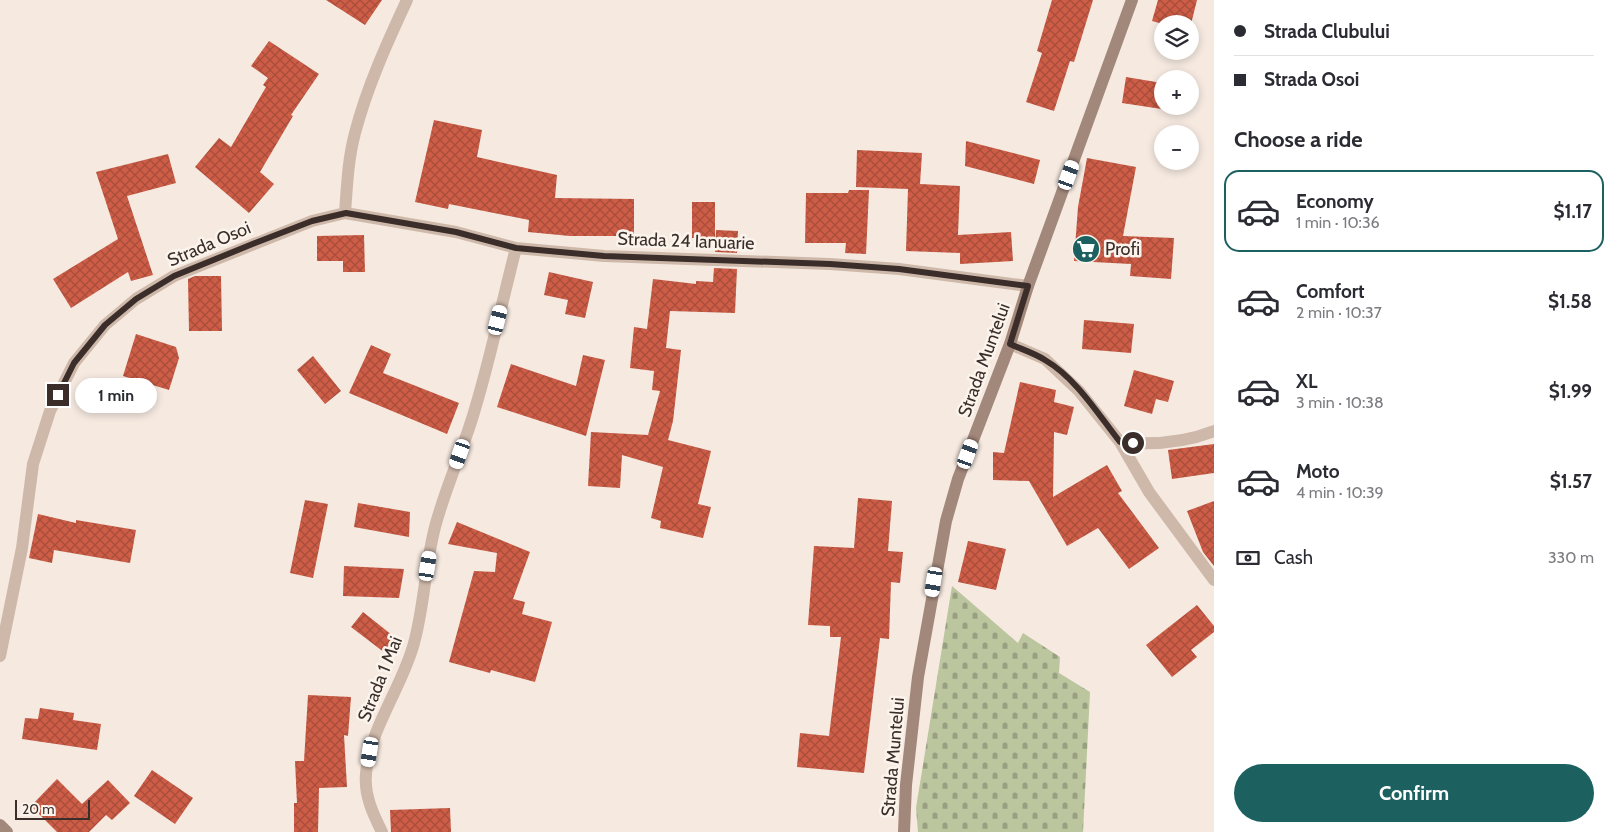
<!DOCTYPE html>
<html lang="en">
<head>
<meta charset="utf-8">
<style>
  :root { --surface:#fff; --page:#f7f7f7; --text:#2b2b33; --muted:#7c7c81; --line:#e1e1e2; --accent:#1c6060 }
  body { margin:0; font-family:Cabin,sans-serif; background:var(--page); color:var(--text); height:100vh; display:flex; flex-direction:column; font-size:19px; white-space:nowrap }
  * { box-sizing:border-box; margin:0 }
  p { font-size:16px; color:var(--muted) }
  .icon { flex:none; width:28px; height:28px; fill:none; stroke:currentColor; stroke-width:2; stroke-linecap:round; stroke-linejoin:round }
  .map { position:relative; flex:1; overflow:hidden }
  .panel { display:flex; flex-direction:column; background:var(--surface); width:400px }
  .panel>* { flex:none }
  .top-card { display:grid; align-content:center; height:110px; padding:0 20px; background:var(--surface) }
  .buttons { position:absolute; left:1154px; top:15px; display:grid; gap:10px }
  .buttons a { display:grid; place-items:center; width:45px; height:45px; border-radius:50%; background:var(--surface); box-shadow:0 2px 8px #0003; font-size:25px }
  .scale { position:absolute; left:15px; bottom:12px; width:75px; box-sizing:border-box; padding-left:5px; border:2px solid #3b2e2a; border-top:0; font-size:14px; line-height:18px; white-space:nowrap; color:#3b2e2a; -webkit-text-stroke:4px #fbf4ed; paint-order:stroke }
  .end { position:absolute; width:22px; height:22px; margin:-11px; border:6px solid #3b2e2a; background:#fff; box-shadow:0 0 0 2px #fff }
  .from { border-radius:50% }
  .bubble { position:absolute; height:35px; border-radius:18px; background:var(--surface); box-shadow:0 2px 8px #0003; font-size:16px; font-weight:700; line-height:35px; text-align:center }
  .car { position:absolute; width:15px; height:30px; margin:-15px -8px; border-radius:6px; box-shadow:0 0 4px 1px #0007; background:linear-gradient(#fff 24%,#345 0 40%,#fff 0 76%,#345 0 86%,#fff 0) }
  .top-card b { display:flex; align-items:center; gap:18px; height:48px; font-size:19px }
  .top-card b+b { border-top:1px solid var(--line) }
  .top-card i { width:12px; height:12px; background:var(--text) }
  ul { padding:0; list-style:none }
  li { display:flex; align-items:center; gap:15px; height:82px; margin:0 10px 8px; padding:0 10px; border:2px solid transparent; border-radius:15px }
  li div { flex:1 }
  li b { display:block; font-size:19px }
  li em { font-style:normal; font-weight:700 }
  li.active { border-color:var(--accent) }
  li>.icon { width:45px; height:45px; stroke-width:1.5 }
  h2 { padding:0 20px; font-size:22px; line-height:60px }
  .pay { display:flex; align-items:center; gap:12px; height:55px; padding:0 20px; font-size:19px }
  .pay p { margin-inline-start:auto }
  .button { display:flex; gap:10px; margin-top:auto; padding:10px 20px }
  .button a { flex:1; height:58px; border-radius:30px; background:var(--accent); color:#fff; font-size:20px; font-weight:700; line-height:58px; text-align:center }
  main { display:flex; flex:1; min-height:0 }
  .map>svg:first-child { display:block }
  .cemetery { fill:url(#cemetery-stones) }
  .building { fill:url(#building-cross-hatch) }
  .lines { fill:none; stroke-linecap:round; stroke-linejoin:round }
  .street { stroke:#ceb8aa; stroke-width:12 }
  .secondary { stroke:#a2877b; stroke-width:12 }
  .route { stroke:#3b2e2a; stroke-width:6 }
  .labels { text-anchor:middle; stroke-width:5; stroke-linejoin:round; paint-order:stroke }
  .street-label { font-size:18px; fill:#3b2e2a; stroke:#fbf4ed }
  .poi-label { font-size:18px; fill:#3b2e2a; stroke:#fbf4ed; text-anchor:start }
</style>
</head>
<body>
<main>
<div class="map">
<svg width="1214" height="832" viewBox="0 0 1214 832">
  <defs>
    <pattern id="cemetery-stones" width="16" height="16" patternUnits="userSpaceOnUse" patternTransform="scale(1.25)"><rect width="16" height="16" fill="#bbc59e"/><path d="M2 7V4a2 2 0 0 1 4 0v3zM10 15v-3a2 2 0 0 1 4 0v3z" fill="#99a081"/></pattern>
    <pattern id="building-cross-hatch" width="8" height="8" patternUnits="userSpaceOnUse" patternTransform="scale(1.25)"><rect width="8" height="8" fill="#cd5d46"/><path d="M0 0l8 8M0 8l8-8" fill="none" stroke="#a84d3b"/></pattern>
  </defs>
  <rect width="100%" height="100%" fill="#f5e9e0"/>
  <path class="cemetery" d="M952,586L1018,643L1023,633L1060,657L1059,673L1090,692L1083,832H918L916,808Z"/>
  <path class="building" d="M326,0H382L365,25Z
    M1052,0H1093L1074,62L1070,61L1054,111L1026,102L1042,53L1037,51Z
    M1158,0H1197L1191,24H1163L1152,21Z
    M269,41L319,74L291,115L293,116L260,172L274,184L249,213L195,167L219,138L231,147L266,87L263,85L268,78L251,66Z
    M1126,77L1162,83V106H1169L1168,110L1122,103Z
    M434,120L482,130L477,157L557,175L555,198L634,199V236H570L528,232L529,220L449,204L448,209L415,202Z
    M966,141L1040,160L1034,184L965,166Z
    M857,150L922,153L920,184L960,186L958,235L1011,232L1013,261L960,264V253L906,251L908,189L856,187Z
    M168,154L176,183L127,196L153,275L131,281L128,272L71,308L53,279L118,239L96,172Z
    M1087,158L1136,167L1123,236L1174,238L1171,279L1130,276L1131,264L1074,261L1078,207Z
    M849,190H869L866,254L845,253L846,243H805L806,193H848Z
    M692,202H715V238H692Z
    M716,230L738,231L737,253L715,252Z
    M364,235L365,272H343V261H317V236Z
    M714,268L737,269L735,313L670,311L666,348L681,350L673,421L668,440L711,451L698,504L711,507L703,538L660,528L661,521L651,518L663,467L622,455L620,488L588,486L591,432L648,435L660,391L652,390L654,371L630,368L634,327L647,329L653,279L696,284V281L713,282Z
    M549,272L593,282L585,318L565,314L568,300L544,295Z
    M195,276H221L222,331H189L188,279Z
    M1084,320L1134,324L1131,353L1082,349Z
    M136,334L176,347L179,358L169,390L123,376Z
    M371,345L391,354L383,373L459,403L447,434L349,393Z
    M583,355L605,360L586,436L497,407L511,364L576,386Z
    M313,356L341,391L325,404L297,370Z
    M1134,370L1174,381L1168,402L1156,399L1152,414L1124,406Z
    M1020,382L1056,390L1054,402L1074,407L1067,435L1054,432L1053,497L1107,465L1122,491L1118,493L1159,548L1129,569L1098,528L1067,546L1029,481L993,480V452L1004,453Z
    M1214,444V473L1172,479L1168,450Z
    M858,498L892,501L888,551L903,552L900,583L891,582L889,639L880,638L864,773L797,767L800,733L829,736L841,637H830V626L808,625L814,546L854,548Z
    M305,500L328,504L313,578L290,573Z
    M1214,501V566L1203,552L1187,511Z
    M358,503L410,512L409,537L354,527Z
    M38,514L76,523V520L136,530L130,563L54,550L52,563L29,558Z
    M457,522L530,552L513,599L525,602L522,614L552,622L535,682L491,670L490,673L449,662L474,571L495,572L497,553L448,544Z
    M968,541L1006,549L996,590L958,582Z
    M344,566L404,569L399,598L343,596Z
    M1197,605L1214,626V632L1191,650L1197,657L1172,677L1146,645Z
    M363,612L392,635L389,656L351,627Z
    M308,695L351,697L348,736L344,735L347,787L319,788L318,832H294V803H297L295,761H304Z
    M40,708L74,713L73,720L101,724L97,750L22,739L25,718L38,719Z
    M152,770L193,798L175,824L134,796Z
    M57,779L82,804L108,780L130,803L112,820L106,815L89,832H57L31,806Z
    M450,808L451,832H391L390,810Z"/>
  <g class="lines">
    <path class="street" d="M345,213C347,186 348,159 355,133C367,87 387,43 407,0
      M1010,344L1045,359L1079,391L1120,442L1149,492L1214,580
      M1120,442C1152,445 1184,443 1214,431
      M0,656L22,548L33,464L50,411L74,363L105,325L136,299L174,276L312,221L345,213L456,232L516,248L604,256L830,264L899,269L1028,286
      M382,832C373,814 364,795 366,774C370,727 402,688 414,643C424,607 425,568 434,531C444,490 463,451 475,409C491,356 502,302 516,248"/>
    <path class="secondary" d="M0,825L7,832
      M904,832L906,785L918,677L946,521L958,479L1010,344L1028,286L1132,0"/>
  </g>
  <g class="lines">
    <path class="route" d="M58,395L74,363L105,325L136,299L174,276L255,243L312,221L346,213L456,232L516,248L604,256L830,264L899,269L1028,286L1010,344C1021,349 1034,353 1045,360C1076,378 1098,414 1120,442L1133,443"/>
  </g>
  <defs>
    <symbol id="supermarket-disc" viewBox="-11 -11 22 22"><circle r="9.5" fill="#1c6060" stroke="#fbf4ed"/><path d="M-6-5.5h2.5l.6 2H6L4.5 2H-2.5L-4.4-4H-6ZM-1.5 3.2a1.3 1.3 0 1 0 .1 0ZM3 3.2a1.3 1.3 0 1 0 .1 0Z" fill="#fff"/></symbol>
  </defs>
  <g fill-rule="evenodd">
    <use href="#supermarket-disc" x="1070" y="233" width="32" height="32"/>
  </g>
  <g class="labels">
    <g class="street-label">
      <text transform="translate(686 241) rotate(2)" y="6">Strada 24 Ianuarie</text>
      <text transform="translate(209 244) rotate(-23)" y="6">Strada Osoi</text>
      <text transform="translate(984 360) rotate(-70)" y="6">Strada Muntelui</text>
      <text transform="translate(380 679) rotate(-68)" y="6">Strada 1 Mai</text>
      <text transform="translate(893 757) rotate(-85)" y="6">Strada Muntelui</text>
    </g>
    <g class="poi-label">
      <text x="1105" y="255">Profi</text>
    </g>
  </g>
</svg>
<div class="buttons">
<a><svg class="icon" aria-label="layers" viewBox="0 0 24 24"><path d="M12 4l9 5-9 5-9-5zM3 14l9 5 9-5"/></svg></a>
<a>+</a>
<a>−</a>
</div>
<div class="scale">20 m</div>
<i class="end from" style="left:1133px;top:443px"></i>
<i class="end" style="left:58px;top:395px"></i>
<div class="bubble" style="left:75px;top:378px;width:82px">1 min</div>
<i class="car" style="left:1069px;top:175px;rotate:20deg"></i>
<i class="car" style="left:498px;top:320px;rotate:14deg"></i>
<i class="car" style="left:460px;top:454px;rotate:199deg"></i>
<i class="car" style="left:968px;top:454px;rotate:20deg"></i>
<i class="car" style="left:428px;top:566px;rotate:9deg"></i>
<i class="car" style="left:934px;top:582px;rotate:189deg"></i>
<i class="car" style="left:370px;top:752px;rotate:189deg"></i>
</div>
<section class="panel">
<div class="top-card">
<b><i class="from"></i>Strada Clubului</b>
<b><i></i>Strada Osoi</b>
</div>
<h2>Choose a ride</h2>
<ul>
<li class="active"><svg class="icon" aria-label="car" viewBox="0 0 24 24"><path d="M5 17H2v-5l4-1 3-4h7l3 4 3 1v5h-3M9 17h6M6 11h13"/><circle cx="7" cy="17" r="2"/><circle cx="17" cy="17" r="2"/></svg><div><b>Economy</b><p>1 min · 10:36</p></div><em>$1.17</em></li>
<li><svg class="icon" aria-label="car" viewBox="0 0 24 24"><path d="M5 17H2v-5l4-1 3-4h7l3 4 3 1v5h-3M9 17h6M6 11h13"/><circle cx="7" cy="17" r="2"/><circle cx="17" cy="17" r="2"/></svg><div><b>Comfort</b><p>2 min · 10:37</p></div><em>$1.58</em></li>
<li><svg class="icon" aria-label="car" viewBox="0 0 24 24"><path d="M5 17H2v-5l4-1 3-4h7l3 4 3 1v5h-3M9 17h6M6 11h13"/><circle cx="7" cy="17" r="2"/><circle cx="17" cy="17" r="2"/></svg><div><b>XL</b><p>3 min · 10:38</p></div><em>$1.99</em></li>
<li><svg class="icon" aria-label="car" viewBox="0 0 24 24"><path d="M5 17H2v-5l4-1 3-4h7l3 4 3 1v5h-3M9 17h6M6 11h13"/><circle cx="7" cy="17" r="2"/><circle cx="17" cy="17" r="2"/></svg><div><b>Moto</b><p>4 min · 10:39</p></div><em>$1.57</em></li>
</ul>
<div class="pay"><svg class="icon" aria-label="cash" viewBox="0 0 24 24"><path d="M3 7h18v10H3z"/><circle cx="12" cy="12" r="2"/></svg>Cash<p>330 m</p></div>
<div class="button"><a>Confirm</a></div>
</section>
</main>
</body>
</html>
